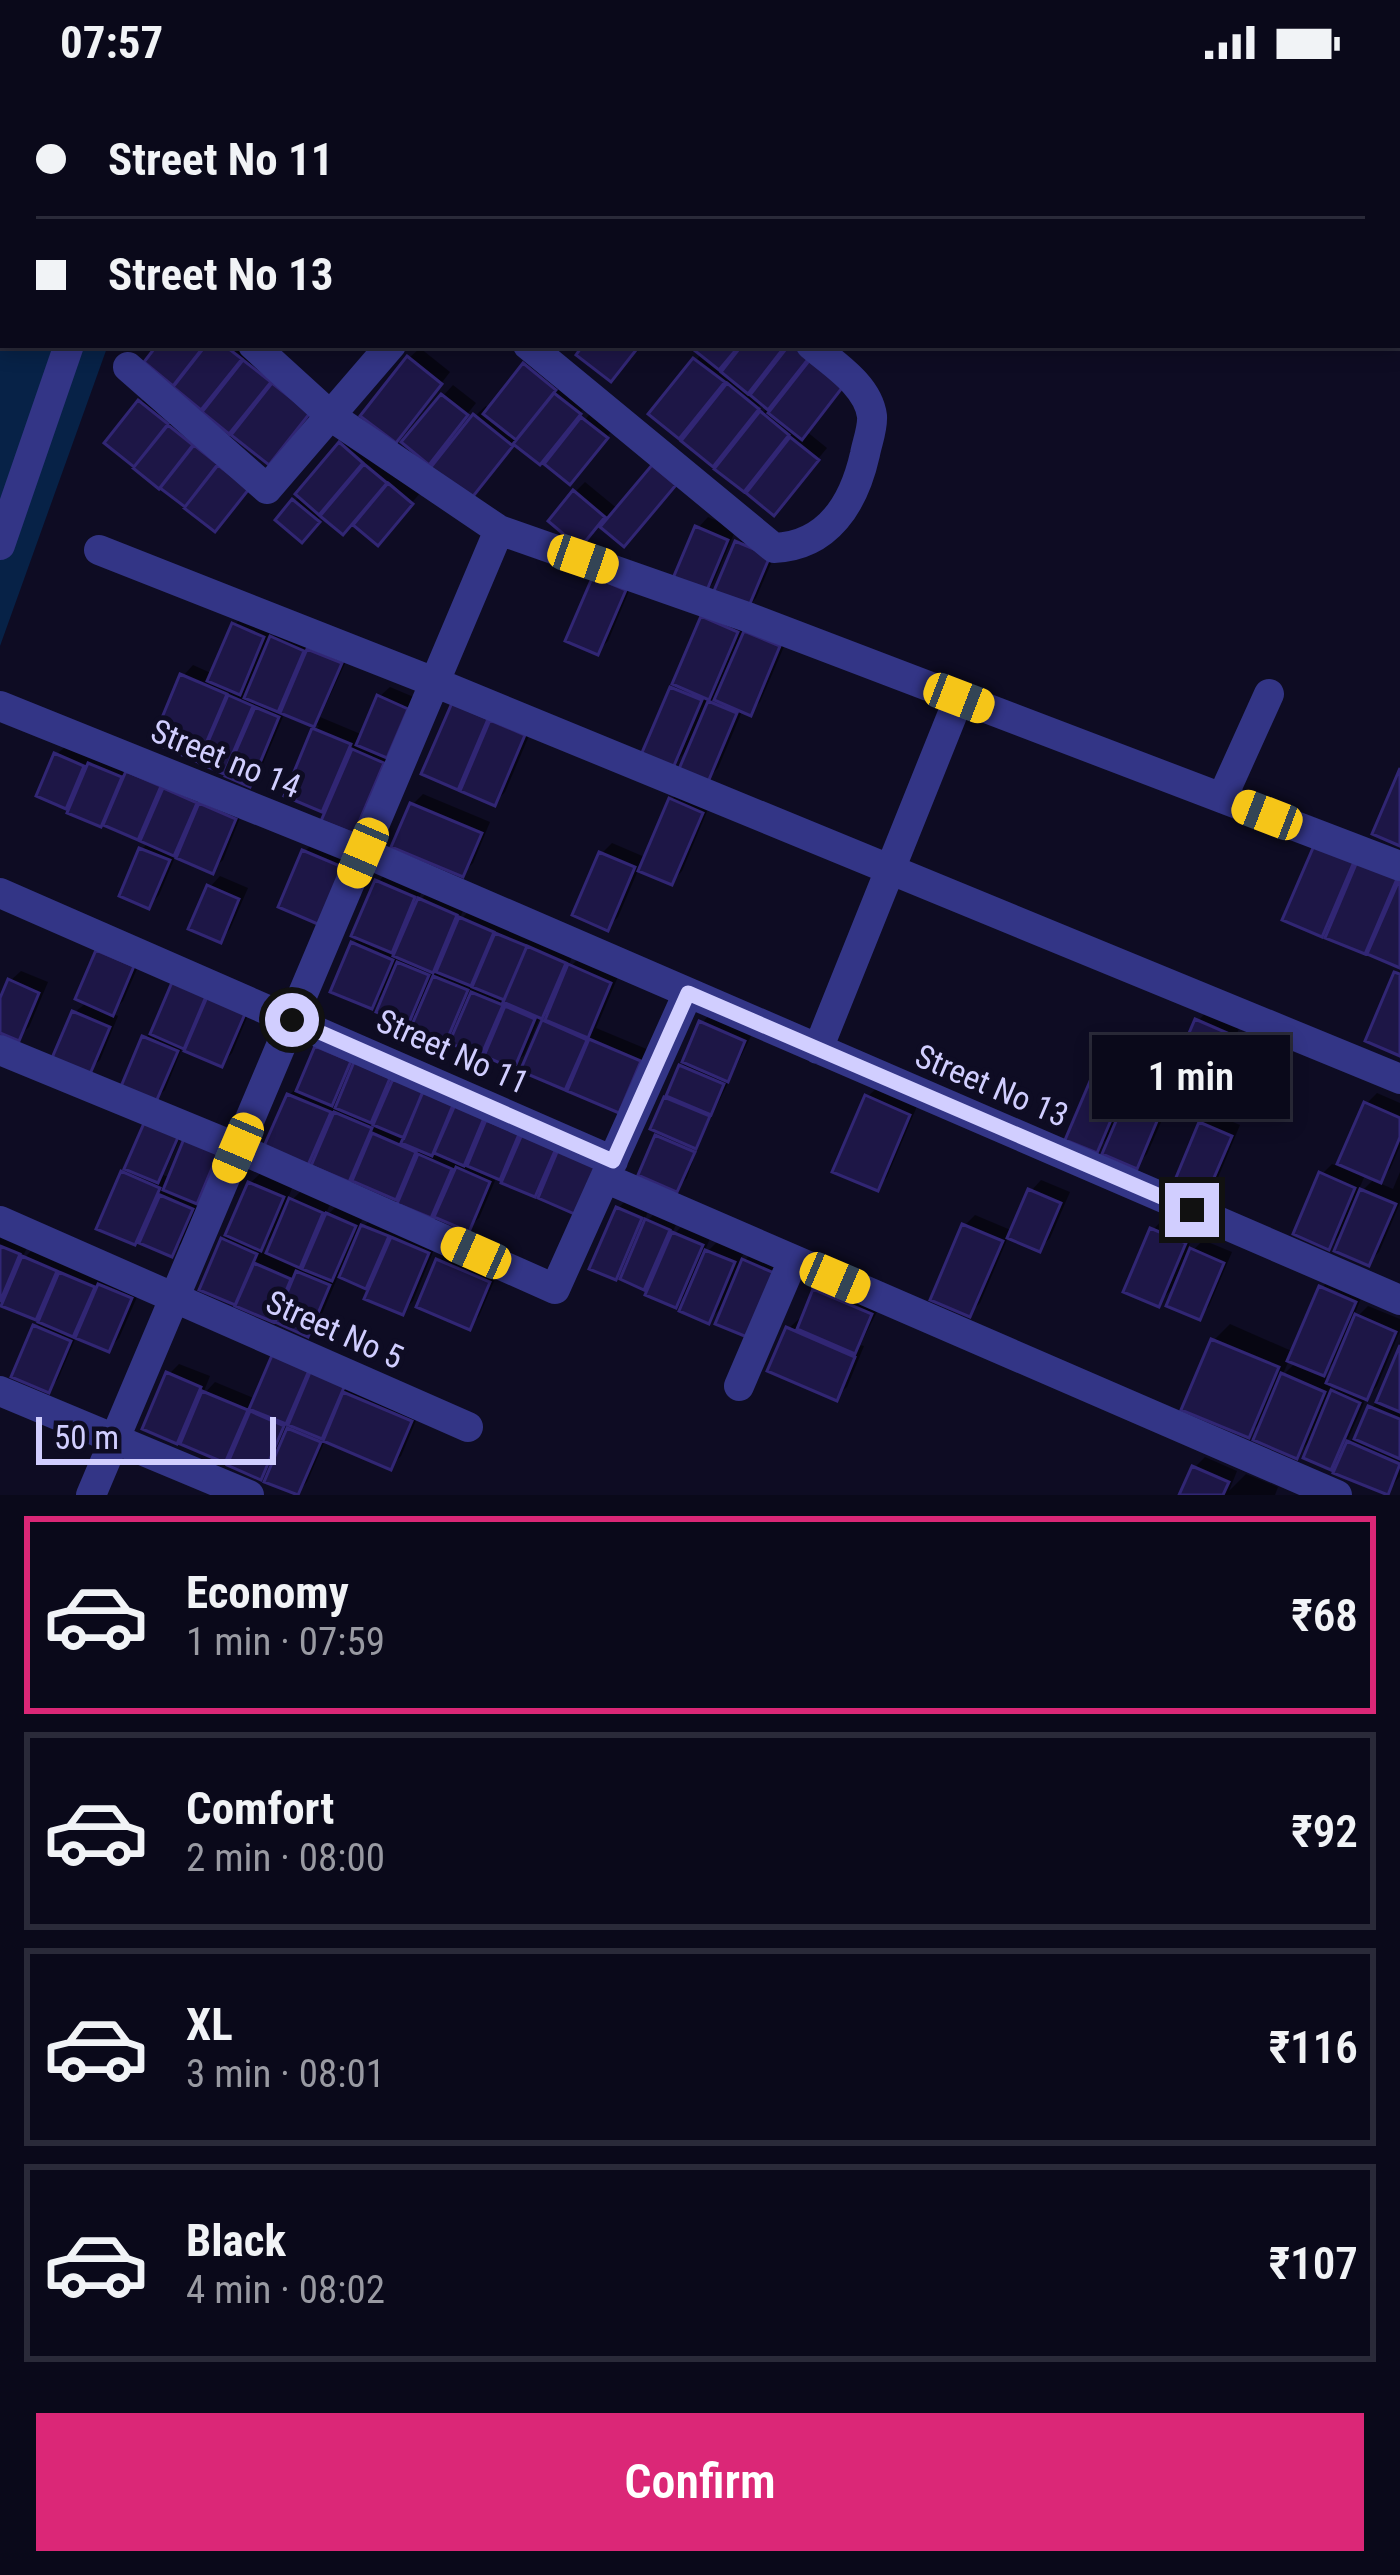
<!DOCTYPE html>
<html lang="en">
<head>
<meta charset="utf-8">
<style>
  :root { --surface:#0a091a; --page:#181727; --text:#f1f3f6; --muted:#999aa2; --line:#2a2a39; --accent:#db2777 }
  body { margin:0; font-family:"Roboto Condensed",sans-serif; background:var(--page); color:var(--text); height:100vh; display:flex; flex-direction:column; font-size:45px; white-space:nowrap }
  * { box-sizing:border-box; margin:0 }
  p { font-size:39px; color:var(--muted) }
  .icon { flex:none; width:66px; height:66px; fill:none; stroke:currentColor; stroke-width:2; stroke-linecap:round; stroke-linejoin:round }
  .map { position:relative; height:1411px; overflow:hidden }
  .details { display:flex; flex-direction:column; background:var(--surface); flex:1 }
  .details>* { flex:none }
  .hud { position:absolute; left:0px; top:0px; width:1401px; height:264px; box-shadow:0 6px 18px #0003,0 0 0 3px var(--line); display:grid; align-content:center; height:264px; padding:0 36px; background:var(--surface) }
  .scale { position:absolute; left:36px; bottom:30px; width:240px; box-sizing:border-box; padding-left:12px; border:6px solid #d1ceff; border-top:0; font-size:33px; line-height:42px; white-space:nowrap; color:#d1ceff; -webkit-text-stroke:9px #0e0c23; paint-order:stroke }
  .end { position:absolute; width:54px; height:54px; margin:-27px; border:15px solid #d1ceff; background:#111; box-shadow:0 0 0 6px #111 }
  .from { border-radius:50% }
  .bubble { position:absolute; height:84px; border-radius:0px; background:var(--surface); box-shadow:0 6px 18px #0003,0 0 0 3px var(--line); font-size:39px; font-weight:600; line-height:84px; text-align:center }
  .car { position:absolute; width:36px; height:72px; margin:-36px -18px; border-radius:15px; box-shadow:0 0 9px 3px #0007; background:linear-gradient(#f5c518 24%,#345 0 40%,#f5c518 0 76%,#345 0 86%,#f5c518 0) }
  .hud b { display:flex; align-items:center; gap:42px; height:114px; font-size:45px }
  .hud b+b { border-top:3px solid var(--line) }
  .hud i { width:30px; height:30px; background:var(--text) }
  ul { padding:21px 0 0; list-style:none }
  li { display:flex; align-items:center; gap:36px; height:198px; margin:0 24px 18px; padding:0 12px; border:6px solid var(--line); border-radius:0px }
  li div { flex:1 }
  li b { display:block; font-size:45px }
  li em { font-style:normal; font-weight:600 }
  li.on { border-color:var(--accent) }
  li>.icon { width:108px; height:108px; stroke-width:1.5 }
  .action { display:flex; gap:24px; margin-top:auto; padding:24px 36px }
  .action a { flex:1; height:138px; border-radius:0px; background:var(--accent); color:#fff; font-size:48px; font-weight:600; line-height:138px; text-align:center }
  .status { display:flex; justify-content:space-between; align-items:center; height:84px; padding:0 60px; background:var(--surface); direction:ltr }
  .status svg { height:33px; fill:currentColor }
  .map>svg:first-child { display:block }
  .water { fill:#072247 }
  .shadow { fill:#0007; fill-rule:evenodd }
  .building { fill:#1d1646; stroke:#312674; stroke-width:3 }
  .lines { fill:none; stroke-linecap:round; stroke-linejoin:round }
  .minor { stroke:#333586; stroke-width:30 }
  .route { stroke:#d1ceff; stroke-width:15 }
  .labels { text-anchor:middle; stroke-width:10; stroke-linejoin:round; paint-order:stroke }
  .street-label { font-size:33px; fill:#d1ceff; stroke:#0e0c23 }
</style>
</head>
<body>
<div class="status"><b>07:57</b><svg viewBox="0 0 49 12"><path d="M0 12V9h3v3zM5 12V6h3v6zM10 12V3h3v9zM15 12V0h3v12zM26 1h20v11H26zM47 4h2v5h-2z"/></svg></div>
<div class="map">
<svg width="1400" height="1411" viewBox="0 0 1400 1411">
  <rect width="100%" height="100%" fill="#0e0c23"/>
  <path class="water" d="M0,0H202L3,3V261H108L0,562Z"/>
  <path class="shadow" d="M375,0H461L459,3Z
    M821,0H1069L1066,3Z
    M1123,0H1168L1165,3Z
    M1178,0H1217L1176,3Z
    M161,261H248L318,317L268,377L148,278Z
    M701,261H820L806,347L827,364L774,428L719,384L767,324L762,319L713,379L652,330L702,269Z
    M420,264L450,288L406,345L409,274Z
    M535,271L589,318L550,367L516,356L477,406L475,332L486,322L490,326Z
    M453,301L476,319L439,366L443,312Z
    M150,308L257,393L215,444L108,359Z
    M594,325L616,342L580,387L548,380Z
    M352,350L421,408L378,458L353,436L323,430L302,455L279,436Z
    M585,398L619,426L623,459L599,439L575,408Z
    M708,433L736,445L713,499L703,509L698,444Z
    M748,448L779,461L756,514L746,525L738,459Z
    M595,494L634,495L608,557L597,568Z
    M245,531L273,542L265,561L283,543L350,569L320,633L363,651L379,613L390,603L416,614L364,736L353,747L335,711L321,724L315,646L319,642L285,628L259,689L249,699L155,656L183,592L193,581L213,590L234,541Z
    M704,534L746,537L739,556L757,538L789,551L760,618L750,628L743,625L718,684L708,694L691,662L673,681V604Z
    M454,621L534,640L505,708L494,719L425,689Z
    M67,661L244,724L223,776L212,786L176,771L159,811L149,822L142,765L148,759L40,710L56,671Z
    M682,705L711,718L682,787L672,798L639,784L618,833L608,843L601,770L612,759L647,774L671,716Z
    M423,710L490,738L473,779L462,790L413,720Z
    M315,757L353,774L330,827L304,768Z
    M1318,758L1400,776V881L1378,853L1364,867L1336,834L1321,849Z
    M388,787L424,803L417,819L431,805L466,820L458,838L472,824L574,868L567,886L581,872L620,888L596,944L649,966L618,1026L524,985L553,920L540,933L524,971L513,981L494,955L480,969L461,940L446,955L424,921L407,938L388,905L371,922L353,859L360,853L378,798Z
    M220,792L248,804L230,845L220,856L210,803Z
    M143,871L123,917L111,929L118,932L100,976L89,986L74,929Z
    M21,887L48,898L29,943L18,953L0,946V921L10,897Z
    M175,898L256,912L232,969L222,980L183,962L165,1006L154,1016L145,954L157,942Z
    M1208,926L1241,940L1214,1003L1204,1014L1198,937Z
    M712,928L754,946L700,1056L687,1094L677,1105L657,1053L663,1047L654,1044L702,939Z
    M1112,967L1139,978L1119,1025L1138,1007L1169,1020L1147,1070L1136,1081L1115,1047L1096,1065L1102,977Z
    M367,970L565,1051L549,1095L534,1110L513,1079L497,1092L479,1134L468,1144L444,1117L431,1131L315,1080L321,1063L308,1077L289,1011L300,1001Z
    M878,1003L918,1020L887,1093L877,1104L867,1013Z
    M1377,1009L1400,1019V1062L1390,1085L1377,1098L1393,1105L1400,1088V1119L1379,1168L1369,1178L1347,1144L1329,1162L1322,1090L1332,1080L1340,1083L1366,1020ZM1366,1089L1376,1093L1355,1114Z
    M1212,1029L1240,1041L1217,1096L1207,1106L1202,1039Z
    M190,1033L163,1091L171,1094L231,1049L182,1159L171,1169L149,1144L135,1158L123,1089Z
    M261,1089L293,1102L284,1124L302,1106L331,1118L324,1134L339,1120L364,1131L357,1149L374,1132L437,1158L413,1217L402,1228L372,1204L339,1190L318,1239L307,1249L203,1204L250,1099ZM279,1146L268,1171L261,1168L265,1159ZM313,1166L307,1181L302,1185L296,1183Z
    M1041,1096L1070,1108L1050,1154L1040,1164L1009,1151L980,1219L969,1230L965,1141L975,1131L1013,1147L1031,1107Z
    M629,1114L650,1123L642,1142L658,1126L678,1135L671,1153L685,1139L712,1150L702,1173L718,1157L744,1168L737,1184L755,1166L782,1178L756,1239L727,1218L709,1236L692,1204L676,1220L657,1188L643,1202L631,1176L615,1192L618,1124Z
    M1163,1135L1194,1148L1183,1177L1203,1156L1232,1168L1209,1222L1199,1233L1179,1198L1158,1219L1153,1146Z
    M0,1146L29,1159L21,1177L35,1163L141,1204L119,1254L109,1265L77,1251L58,1295L48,1305L36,1242L42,1236L5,1220L12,1203L0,1215Z
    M449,1167L498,1188L479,1232L469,1243L439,1177Z
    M1332,1194L1364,1207L1351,1239L1368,1222L1400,1235V1247L1377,1302L1367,1312L1345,1362L1361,1347L1371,1324L1381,1314L1400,1269V1392L1387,1409L1345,1369L1331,1383L1315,1352L1296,1371L1266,1333L1248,1351L1214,1256L1230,1240L1294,1268L1321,1204ZM1340,1272L1331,1296L1321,1291ZM1290,1274L1297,1277L1282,1292ZM1333,1298L1341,1301L1326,1317Z
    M826,1197L881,1220L860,1261L864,1262L847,1303L836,1313L788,1245L799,1235L803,1237L816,1207Z
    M275,1270L420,1327L401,1372L390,1382L326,1354L307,1398L297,1409L276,1376L260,1392L184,1358L190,1342L177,1356L169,1290L179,1280L210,1292L202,1312L215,1298L256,1315Z
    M1205,1373L1237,1387L1229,1407L1246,1390L1278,1403L1275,1411H1182L1194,1384Z"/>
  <path class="building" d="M157,261H205L173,302L144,278Z
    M206,261H224L242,275L201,326L173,303Z
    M583,261H640L611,298L576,271Z
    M698,261H740L719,286L694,266Z
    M742,261H786L748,310L721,288Z
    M789,261H803L813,269L768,326L750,311Z
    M407,272L442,300L396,359L360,332Z
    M812,273L845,300L802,356L768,329Z
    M693,274L725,298L679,355L648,330Z
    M243,276L271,298L229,350L202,328Z
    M523,279L556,306L516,356L483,330Z
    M272,299L310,329L269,381L231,351Z
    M727,299L759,325L713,383L681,357Z
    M554,309L581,330L540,381L513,360Z
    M441,310L468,331L429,381L401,358Z
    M138,316L168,340L134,383L104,359Z
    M760,327L789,351L744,408L714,385Z
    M473,330L513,362L467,420L427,388Z
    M581,333L608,354L570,401L544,380Z
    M168,341L193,361L159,405L133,384Z
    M790,353L819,376L774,432L746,409Z
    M339,358L363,379L319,431L295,410Z
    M194,361L218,380L185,423L160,404Z
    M364,380L387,399L343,451L320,432Z
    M218,381L249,405L215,448L184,424Z
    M652,381L676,401L624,463L600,443Z
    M388,399L413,420L378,462L353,441Z
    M573,406L605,433L580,464L548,437Z
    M292,415L320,438L302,459L275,436Z
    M695,442L728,456L704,513L671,499Z
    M735,457L770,472L746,529L711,514Z
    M593,492L626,506L598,571L565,557Z
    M701,532L738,548L709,616L672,600Z
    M232,539L264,553L240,611L207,597Z
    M744,547L780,562L751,632L714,616Z
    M270,552L304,567L278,628L244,614Z
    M307,565L342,579L314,643L280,629Z
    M180,590L227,610L198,678L152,658Z
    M670,603L702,616L673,684L641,671Z
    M228,611L253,622L224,690L199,679Z
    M377,611L408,625L387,674L356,661Z
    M708,617L737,629L708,698L679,685Z
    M452,619L488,635L458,706L421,690Z
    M255,623L279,633L250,703L225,692Z
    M490,636L525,651L495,722L460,707Z
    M312,644L351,660L322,728L284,712Z
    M352,665L384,679L354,750L321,737Z
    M54,669L84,682L66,725L36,712Z
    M88,679L122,693L101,743L67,729Z
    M1400,684V762L1372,750Z
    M126,687L161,702L138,756L103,741Z
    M163,704L197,719L174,772L140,757Z
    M669,714L703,729L672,801L638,787Z
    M199,719L236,735L213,790L176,774Z
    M410,719L482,749L463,793L391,763Z
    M1316,757L1356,773L1322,853L1282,836Z
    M139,764L170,776L149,825L119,812Z
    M302,766L345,784L320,841L278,823Z
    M599,768L635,783L608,847L572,831Z
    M1359,773L1399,790L1365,870L1325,854Z
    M1400,794V884L1367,870Z
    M375,796L415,813L392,869L351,852Z
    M207,801L239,815L221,859L188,845Z
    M418,814L457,831L433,889L393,872Z
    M459,833L494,848L471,902L436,888Z
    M495,849L527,862L504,916L472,903Z
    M351,858L393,876L372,925L330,908Z
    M527,862L566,879L542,935L503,918Z
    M96,866L134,882L113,932L75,915Z
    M397,878L429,891L408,941L376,928Z
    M568,880L611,899L588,954L545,936Z
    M1394,888L1400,890V972L1365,957Z
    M433,892L468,906L446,958L411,943Z
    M8,895L39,909L19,957L0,949V914Z
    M173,896L207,910L184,965L150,950Z
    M210,906L248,923L222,983L184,967Z
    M471,908L503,921L481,972L449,959Z
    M505,922L535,935L514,985L484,972Z
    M72,927L110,943L90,990L52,974Z
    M1195,935L1232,951L1204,1017L1167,1001Z
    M542,936L587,956L565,1006L520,987Z
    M699,937L745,957L728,998L682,978Z
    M142,952L178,967L155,1020L120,1005Z
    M589,955L641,977L619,1029L567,1007Z
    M315,962L351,977L332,1022L296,1007Z
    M1099,976L1131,989L1097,1069L1065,1056Z
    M354,978L390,994L371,1039L335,1024Z
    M679,981L724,1000L711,1031L666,1012Z
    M393,995L423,1007L404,1054L373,1041Z
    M423,1008L453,1021L432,1072L401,1059Z
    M287,1010L331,1028L308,1081L264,1062Z
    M865,1011L910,1031L878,1107L832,1088Z
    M664,1013L710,1032L696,1065L650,1045Z
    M1125,1016L1160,1030L1137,1085L1102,1070Z
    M1364,1018L1400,1034V1053L1381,1099L1337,1080Z
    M455,1021L484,1034L464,1082L434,1069Z
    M334,1028L372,1044L349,1098L311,1082Z
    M148,1030L182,1044L158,1099L124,1085Z
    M486,1036L519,1050L500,1096L467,1082Z
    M1199,1038L1232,1052L1207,1110L1175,1096Z
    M188,1045L222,1060L197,1120L163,1106Z
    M523,1048L557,1062L535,1113L501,1099Z
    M372,1049L416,1068L396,1116L352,1097Z
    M655,1051L695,1068L677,1108L638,1091Z
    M560,1061L599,1078L577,1131L538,1114Z
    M418,1070L452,1085L431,1134L397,1120Z
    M456,1083L490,1098L469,1148L434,1133Z
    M121,1087L160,1104L135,1161L96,1145Z
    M1319,1088L1355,1104L1329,1166L1293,1150Z
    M248,1098L284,1113L261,1167L225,1151Z
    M1028,1105L1061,1119L1040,1168L1007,1154Z
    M1360,1105L1396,1120L1369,1182L1334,1167Z
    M160,1111L193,1125L172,1173L139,1159Z
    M289,1114L323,1129L300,1184L266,1169Z
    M616,1123L642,1134L616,1196L589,1185Z
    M326,1129L356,1142L332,1197L302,1185Z
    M645,1135L670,1146L644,1206L620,1195Z
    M962,1140L1003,1157L970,1233L930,1216Z
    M361,1141L389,1152L366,1205L339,1193Z
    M1150,1144L1186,1159L1159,1223L1123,1208Z
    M672,1148L703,1161L676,1224L645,1211Z
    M391,1153L429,1169L403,1231L364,1215Z
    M221,1154L257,1170L235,1221L199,1206Z
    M0,1162L20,1170L0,1218Z
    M1190,1164L1224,1179L1200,1236L1166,1222Z
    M705,1166L735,1178L709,1240L679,1227Z
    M22,1172L57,1187L36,1236L1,1222Z
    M436,1175L490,1198L470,1246L416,1223Z
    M742,1175L774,1189L747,1253L715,1240Z
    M254,1179L291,1195L273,1238L235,1222Z
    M296,1187L330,1201L308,1253L275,1238Z
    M59,1188L95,1203L73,1253L38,1238Z
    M98,1200L132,1214L109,1268L75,1254Z
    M1319,1202L1356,1218L1324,1292L1287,1277Z
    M813,1205L872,1230L855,1270L797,1245Z
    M1355,1230L1396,1248L1367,1316L1326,1299Z
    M33,1241L71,1257L49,1309L11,1293Z
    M786,1243L855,1273L837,1317L767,1287Z
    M1211,1255L1279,1283L1249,1354L1181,1326Z
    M1400,1261V1328L1376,1318Z
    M273,1269L310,1284L286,1340L249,1325Z
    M311,1286L345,1301L322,1355L288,1341Z
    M166,1288L201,1303L177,1360L142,1345Z
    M1281,1289L1325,1308L1297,1375L1253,1356Z
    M1331,1306L1360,1319L1331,1386L1303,1374Z
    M202,1307L248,1326L225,1379L180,1360Z
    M343,1308L412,1337L391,1386L323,1357Z
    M1368,1322L1400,1335V1375L1354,1355Z
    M250,1327L284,1342L261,1396L227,1381Z
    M287,1344L321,1358L298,1411L264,1398Z
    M1347,1357L1400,1380L1388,1411L1333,1389Z
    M1192,1382L1229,1398L1223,1411H1179Z"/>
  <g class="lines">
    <path class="minor" d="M507,0L510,3
      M773,0L776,3
      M1069,0L1073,3
      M221,3L223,0
      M603,3L606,0
      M253,261L332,333L499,446L750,534L1400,782
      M528,261L774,464C828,462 854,419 865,370C867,359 873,344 872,332C868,301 833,280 811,261
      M128,283L267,405L391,261
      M0,461L69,261
      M99,466L434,598L1400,995
      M0,622L363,768L1400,1216
      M1222,714L1269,610
      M0,809L613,1077
      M818,965L959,614
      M0,966L238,1064L555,1205L688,909
      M605,1094L1337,1411
      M0,1137L468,1343
      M739,1302L793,1176
      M0,1307L249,1411
      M91,1411L499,446"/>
  </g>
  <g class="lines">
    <path class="route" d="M292,936L613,1077L688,909L1192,1126"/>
  </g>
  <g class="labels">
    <g class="street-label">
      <text transform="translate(226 674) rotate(22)" y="12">Street no 14</text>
      <text transform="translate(453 967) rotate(24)" y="12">Street No 11</text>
      <text transform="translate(992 1001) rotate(23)" y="12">Street No 13</text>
      <text transform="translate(335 1245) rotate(24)" y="12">Street No 5</text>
    </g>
  </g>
</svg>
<div class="scale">50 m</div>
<i class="end from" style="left:292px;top:936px"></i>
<i class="end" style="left:1192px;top:1126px"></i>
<div class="bubble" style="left:1092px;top:951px;width:198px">1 min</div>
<i class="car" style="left:583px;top:475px;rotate:109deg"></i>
<i class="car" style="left:959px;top:614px;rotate:111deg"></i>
<i class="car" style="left:1267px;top:731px;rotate:291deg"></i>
<i class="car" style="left:363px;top:769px;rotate:203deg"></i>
<i class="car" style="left:238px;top:1064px;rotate:203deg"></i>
<i class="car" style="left:476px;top:1169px;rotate:294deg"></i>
<i class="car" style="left:835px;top:1194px;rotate:113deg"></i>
<div class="hud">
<b><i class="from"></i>Street No 11</b>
<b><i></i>Street No 13</b>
</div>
</div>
<section class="details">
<ul>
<li class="on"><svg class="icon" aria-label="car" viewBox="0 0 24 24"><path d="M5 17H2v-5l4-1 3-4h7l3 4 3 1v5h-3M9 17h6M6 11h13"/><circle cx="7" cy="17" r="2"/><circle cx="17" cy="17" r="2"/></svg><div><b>Economy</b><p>1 min · 07:59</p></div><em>₹68</em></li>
<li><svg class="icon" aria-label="car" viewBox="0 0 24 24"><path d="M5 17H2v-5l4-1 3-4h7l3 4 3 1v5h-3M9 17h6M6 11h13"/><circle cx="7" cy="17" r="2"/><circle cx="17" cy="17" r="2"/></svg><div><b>Comfort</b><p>2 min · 08:00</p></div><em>₹92</em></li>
<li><svg class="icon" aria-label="car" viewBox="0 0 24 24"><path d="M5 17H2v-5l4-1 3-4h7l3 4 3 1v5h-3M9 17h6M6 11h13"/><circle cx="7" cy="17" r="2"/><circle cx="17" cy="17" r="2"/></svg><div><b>XL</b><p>3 min · 08:01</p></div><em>₹116</em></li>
<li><svg class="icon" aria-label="car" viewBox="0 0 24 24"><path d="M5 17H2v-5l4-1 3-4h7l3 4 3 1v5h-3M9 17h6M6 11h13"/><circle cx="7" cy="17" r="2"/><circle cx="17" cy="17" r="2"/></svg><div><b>Black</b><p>4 min · 08:02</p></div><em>₹107</em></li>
</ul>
<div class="action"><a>Confirm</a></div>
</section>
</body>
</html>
